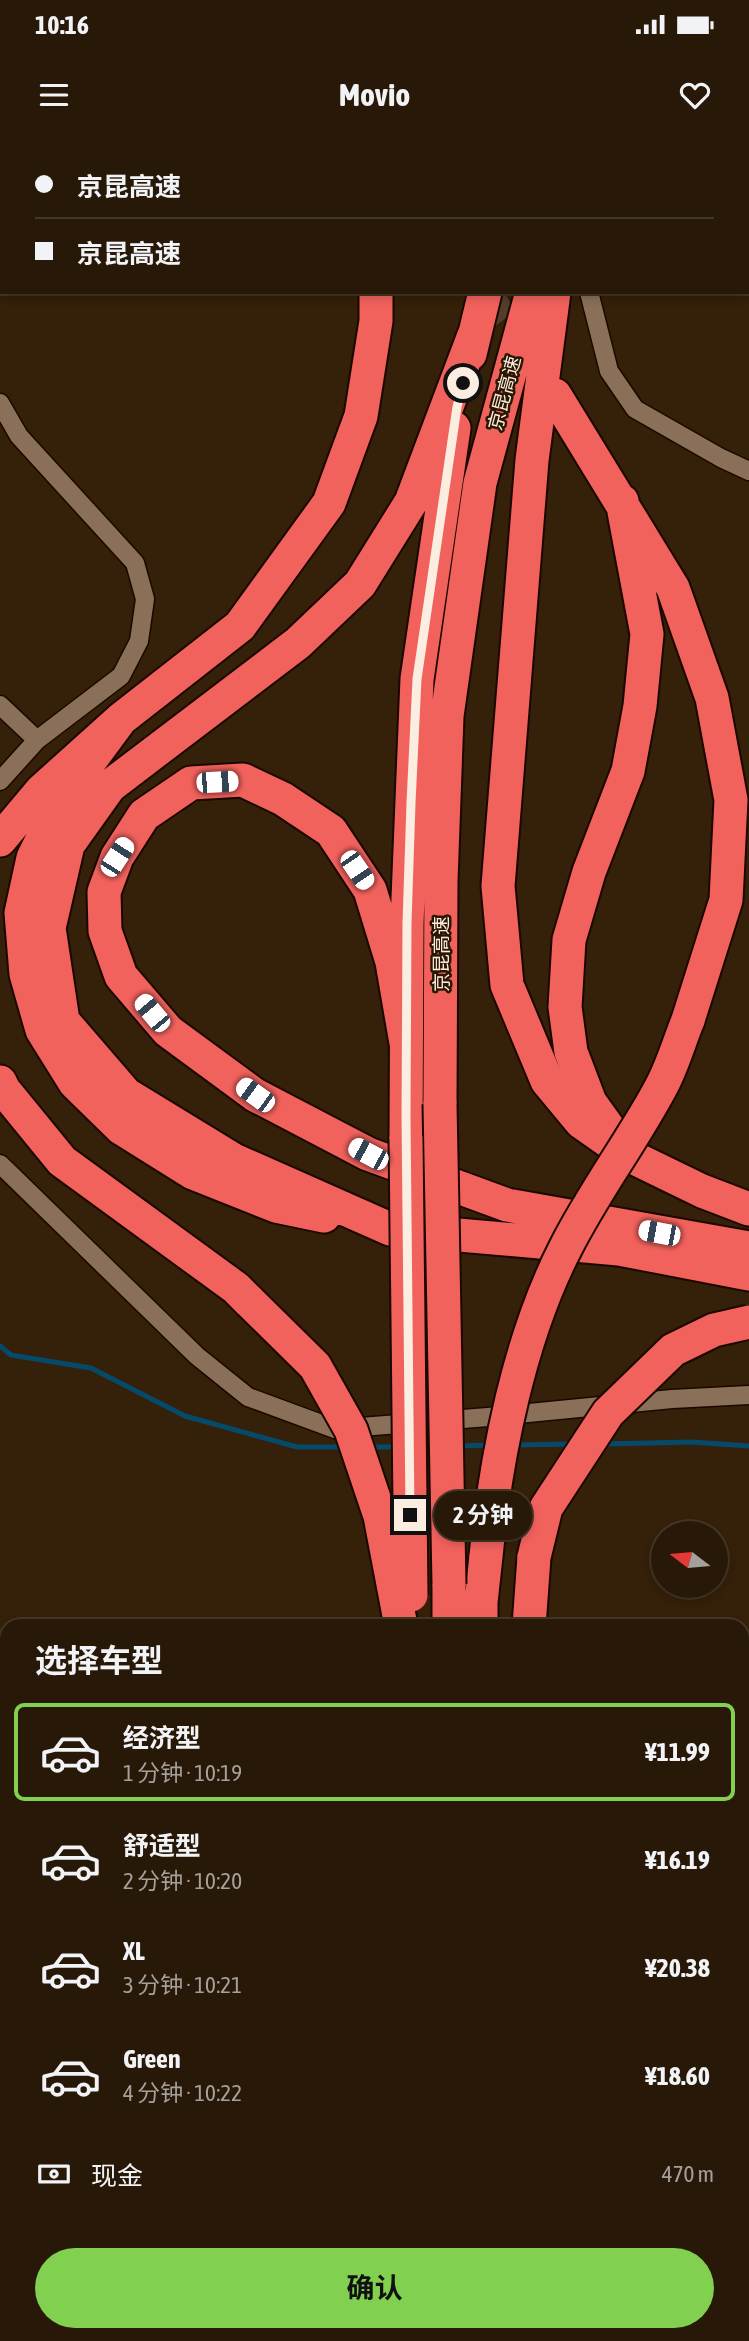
<!DOCTYPE html>
<html lang="zh">
<head>
<meta charset="utf-8">
<style>
  :root { --surface:#281807; --page:#302111; --text:#f1f3f6; --muted:#a5a09b; --line:#443728; --accent:#82d04f }
  body { margin:0; font-family:"Asap Condensed","Noto Sans SC",sans-serif; background:var(--page); color:var(--text); height:100vh; display:flex; flex-direction:column; font-size:26px; white-space:nowrap }
  * { box-sizing:border-box; margin:0 }
  p { font-size:23px; color:var(--muted) }
  .icon { flex:none; width:38px; height:38px; fill:none; stroke:currentColor; stroke-width:2; stroke-linecap:round; stroke-linejoin:round }
  .map { position:relative; flex:1; overflow:hidden }
  .side { position:absolute; left:0px; top:1479px; width:749px; height:723px; display:flex; flex-direction:column; background:var(--surface); border-radius:21px 21px 0 0; box-shadow:0 4px 10px #0003,0 0 0 2px var(--line) }
  .side>* { flex:none }
  .banner { position:absolute; left:0px; top:0px; width:749px; height:154px; box-shadow:0 4px 10px #0003,0 0 0 2px var(--line); display:grid; align-content:center; height:154px; padding:0 35px; background:var(--surface) }
  .needle { width:46px; rotate:286deg }
  .buttons { position:absolute; left:651px; top:1381px; display:grid; gap:14px }
  .buttons a { display:grid; place-items:center; width:77px; height:77px; border-radius:50%; background:var(--surface); box-shadow:0 4px 10px #0003,0 0 0 2px var(--line); font-size:35px }
  .end { position:absolute; width:32px; height:32px; margin:-16px; border:9px solid #fbeddf; background:#111; box-shadow:0 0 0 4px #111 }
  .from { border-radius:50% }
  .bubble { position:absolute; height:49px; border-radius:24px; background:var(--surface); box-shadow:0 4px 10px #0003,0 0 0 2px var(--line); font-size:23px; font-weight:700; line-height:49px; text-align:center }
  .car { position:absolute; width:21px; height:42px; margin:-21px -10px; border-radius:9px; box-shadow:0 0 5px 2px #0007; background:linear-gradient(#fff 24%,#345 0 40%,#fff 0 76%,#345 0 86%,#fff 0) }
  .banner b { display:flex; align-items:center; gap:24px; height:66px; font-size:26px }
  .banner b+b { border-top:2px solid var(--line) }
  .banner i { width:18px; height:18px; background:var(--text) }
  ul { padding:0; list-style:none }
  li { display:flex; align-items:center; gap:21px; height:98px; margin:0 14px 10px; padding:0 21px; border:4px solid transparent; border-radius:10px }
  li div { flex:1 }
  li b { display:block; font-size:26px }
  li em { font-style:normal; font-weight:700 }
  li.on { border-color:var(--accent) }
  li>.icon { width:63px; height:63px; stroke-width:1.5 }
  h2 { padding:0 35px; font-size:32px; line-height:84px }
  .pay { display:flex; align-items:center; gap:18px; height:77px; padding:0 35px; font-size:26px }
  .pay p { margin-inline-start:auto }
  .button { display:flex; gap:14px; margin-top:auto; padding:14px 35px }
  .button a { flex:1; height:80px; border-radius:42px; background:var(--accent); color:#111; font-size:28px; font-weight:700; line-height:80px; text-align:center }
  .status { display:flex; justify-content:space-between; align-items:center; height:49px; padding:0 35px; background:var(--surface); direction:ltr }
  .status svg { height:19px; fill:currentColor }
  header { display:flex; justify-content:space-between; align-items:center; height:91px; padding:0 35px; background:var(--surface); font-size:32px; font-weight:700 }
  .map>svg:first-child { display:block }
  .green { fill:#3b4922 }
  .lines { fill:none; stroke-linecap:round; stroke-linejoin:round }
  .stream { stroke:#054a6a; stroke-width:5 }
  .motorway-tunnel { stroke:#533f29; stroke-width:33; stroke-dasharray:33 17; stroke-linecap:butt }
  .minor-casing { stroke:#1c0800; stroke-width:21 }
  .motorway-casing { stroke:#1c0800; stroke-width:37 }
  .minor { stroke:#8a7058; stroke-width:18 }
  .motorway { stroke:#f2625d; stroke-width:33 }
  .motorway-bridge-casing { stroke:#1c0800; stroke-width:37; stroke-linecap:butt }
  .motorway-bridge { stroke:#f2625d; stroke-width:33 }
  .route { stroke:#fbeddf; stroke-width:9 }
  .labels { text-anchor:middle; stroke-width:5; stroke-linejoin:round; paint-order:stroke }
  .street-label { font-size:19px; fill:#fbeddf; stroke:#2b1601 }
</style>
</head>
<body>
<div class="status"><b>10:16</b><svg viewBox="0 0 49 12"><path d="M0 12V9h3v3zM5 12V6h3v6zM10 12V3h3v9zM15 12V0h3v12zM26 1h20v11H26zM47 4h2v5h-2z"/></svg></div>
<header><svg class="icon" aria-label="menu" viewBox="0 0 24 24"><path d="M4 6h16M4 12h16M4 18h16"/></svg>Movio<svg class="icon" aria-label="heart" viewBox="0 0 24 24"><path d="M12 20l-8-8c-3-5 5-10 8-4 3-6 11-1 8 4z"/></svg></header>
<div class="map">
<svg width="749" height="2201" viewBox="0 0 749 2201">
  <rect width="100%" height="100%" fill="#352009"/>
  <path class="green" d="M7,1582V2194L234,2195L229,2201H0V1583Z"/>
  <g class="lines">
    <path class="stream" d="M0,1206L11,1215L91,1228L185,1276L297,1307H345
      M603,1304L692,1302L749,1306
      M512,1305L572,1304
      M456,1306L492,1305
      M369,1307H397
      M742,1881L749,1879
      M709,2194L711,2201"/>
    <path class="motorway-tunnel" d="M486,152L499,177L532,222"/>
    <defs>
      <path id="minor" d="M619,2L620,0
        M589,152L609,231L635,269L721,318L749,331
        M0,263L19,296L135,423L145,459L139,501L121,536L37,600L0,641
        M0,565L37,600
        M0,1024L197,1216L248,1257L335,1289L488,1277L672,1259L749,1255
        M742,1868L749,1867
        M615,2194V2201"/>
      <path id="motorway" d="M424,0V2
        M378,2V0
        M523,2V0
        M572,2V0
        M554,152L532,320L498,746L507,845L547,941L581,982L628,1015L702,1051L749,1069
        M474,195L411,362L360,444L298,503L110,646L68,705L49,788L63,881L126,954L234,1020L390,1089L619,1109L749,1134
        M470,214L485,152
        M555,255L673,448L712,558L731,660L726,760L688,880
        M121,579L64,656L33,718L21,773L26,834L42,890L75,943L121,988L193,1033L276,1066L324,1076
        M0,700L41,651L121,579L240,486L329,363L361,276L376,181V152
        M406,903L392,822L370,750L331,691L283,659L243,640L191,643L144,675L117,717L104,752L105,791L121,836L168,891L255,955L368,1014L507,1065L749,1108
        M0,942L4,950L62,1021L236,1148L250,1162
        M440,964L441,741L447,576L480,343L532,152
        M610,990L590,962L571,912L565,867L569,800L589,732L628,631L640,566L647,494L622,361
        M406,999L407,783L417,539L454,288
        M393,1444L401,1486
        M449,1444V1486
        M481,1486V1462L486,1416
        M529,1486L534,1417
        M453,2194L455,2201
        M482,2194L483,2201
        M539,2194L540,2201"/>
    </defs>
    <use href="#minor" class="minor-casing"/>
    <use href="#motorway" class="motorway-casing"/>
    <use href="#minor" class="minor"/>
    <use href="#motorway" class="motorway"/>
    <defs>
      <path id="motorway-bridge" d="M440,964L449,1444
        M406,999L411,1455
        M250,1162L315,1226L351,1290L380,1376L393,1444
        M486,1416C496,1316 519,1199 565,1109C593,1053 631,1003 660,949C672,928 679,902 688,880
        M534,1417L546,1368L608,1273L673,1210L714,1190L749,1182"/>
    </defs>
    <use href="#motorway-bridge" class="motorway-bridge-casing"/>
    <use href="#motorway-bridge" class="motorway-bridge"/>
  </g>
  <g class="lines">
    <path class="route" d="M410,1375L406,975L407,783L411,663L417,539L457,267L463,243"/>
  </g>
  <g class="labels">
    <g class="street-label">
      <text transform="translate(504 253) rotate(-75)" y="7">京昆高速</text>
      <text transform="translate(441 814) rotate(-90)" y="7">京昆高速</text>
    </g>
  </g>
</svg>
<div class="buttons">
<a><svg class="needle" viewBox="-14 -14 28 28"><path d="M0-13l5 13h-10z" fill="#e53935"/><path d="M0 13l5-13h-10z" fill="#a5a09b"/></svg></a>
</div>
<i class="end from" style="left:463px;top:243px"></i>
<i class="end" style="left:410px;top:1375px"></i>
<div class="bubble" style="left:434px;top:1351px;width:98px">2 分钟</div>
<i class="car" style="left:217px;top:642px;rotate:87deg"></i>
<i class="car" style="left:117px;top:717px;rotate:33deg"></i>
<i class="car" style="left:357px;top:730px;rotate:146deg"></i>
<i class="car" style="left:152px;top:873px;rotate:320deg"></i>
<i class="car" style="left:255px;top:955px;rotate:306deg"></i>
<i class="car" style="left:368px;top:1014px;rotate:298deg"></i>
<i class="car" style="left:659px;top:1093px;rotate:281deg"></i>
<div class="banner">
<b><i class="from"></i>京昆高速</b>
<b><i></i>京昆高速</b>
</div>
<section class="side">
<h2>选择车型</h2>
<ul>
<li class="on"><svg class="icon" aria-label="car" viewBox="0 0 24 24"><path d="M5 17H2v-5l4-1 3-4h7l3 4 3 1v5h-3M9 17h6M6 11h13"/><circle cx="7" cy="17" r="2"/><circle cx="17" cy="17" r="2"/></svg><div><b>经济型</b><p>1 分钟 · 10:19</p></div><em>¥11.99</em></li>
<li><svg class="icon" aria-label="car" viewBox="0 0 24 24"><path d="M5 17H2v-5l4-1 3-4h7l3 4 3 1v5h-3M9 17h6M6 11h13"/><circle cx="7" cy="17" r="2"/><circle cx="17" cy="17" r="2"/></svg><div><b>舒适型</b><p>2 分钟 · 10:20</p></div><em>¥16.19</em></li>
<li><svg class="icon" aria-label="car" viewBox="0 0 24 24"><path d="M5 17H2v-5l4-1 3-4h7l3 4 3 1v5h-3M9 17h6M6 11h13"/><circle cx="7" cy="17" r="2"/><circle cx="17" cy="17" r="2"/></svg><div><b>XL</b><p>3 分钟 · 10:21</p></div><em>¥20.38</em></li>
<li><svg class="icon" aria-label="car" viewBox="0 0 24 24"><path d="M5 17H2v-5l4-1 3-4h7l3 4 3 1v5h-3M9 17h6M6 11h13"/><circle cx="7" cy="17" r="2"/><circle cx="17" cy="17" r="2"/></svg><div><b>Green</b><p>4 分钟 · 10:22</p></div><em>¥18.60</em></li>
</ul>
<div class="pay"><svg class="icon" aria-label="cash" viewBox="0 0 24 24"><path d="M3 7h18v10H3z"/><circle cx="12" cy="12" r="2"/></svg>现金<p>470 m</p></div>
<div class="button"><a>确认</a></div>
</section>
</div>
</body>
</html>
